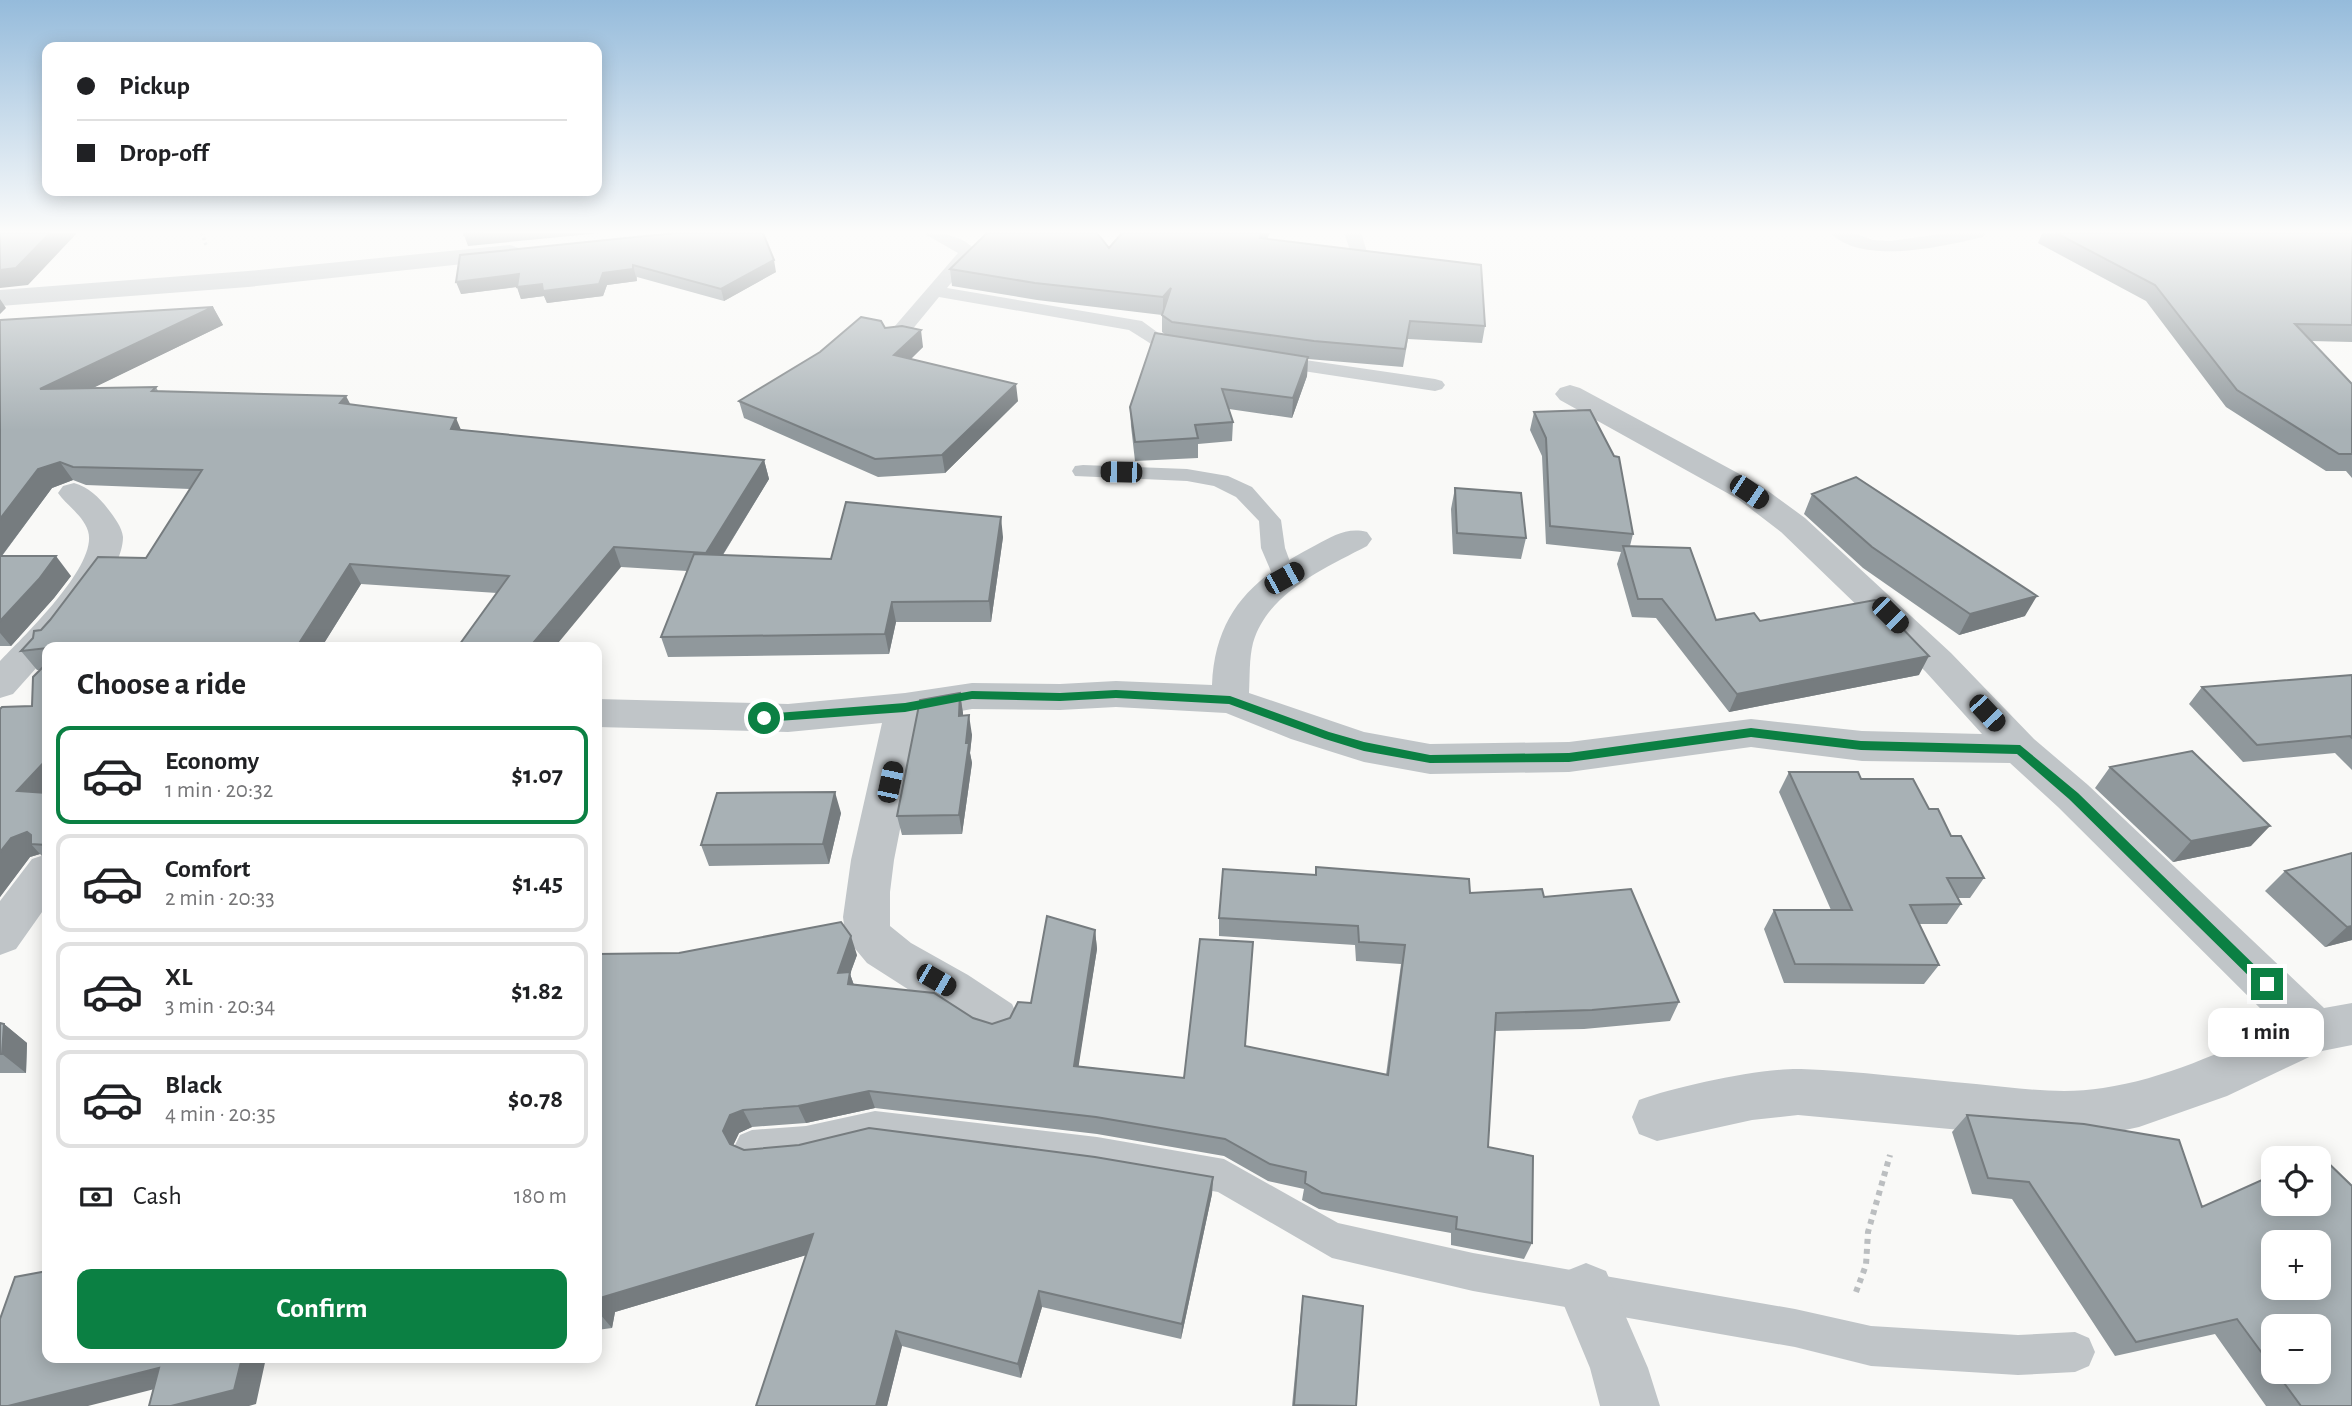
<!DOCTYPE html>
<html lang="en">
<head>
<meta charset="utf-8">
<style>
  :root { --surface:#fff; --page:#f6f6f6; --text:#202124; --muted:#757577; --line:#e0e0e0; --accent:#0b8043 }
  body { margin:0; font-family:"Alegreya Sans",sans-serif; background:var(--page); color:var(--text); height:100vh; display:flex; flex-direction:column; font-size:26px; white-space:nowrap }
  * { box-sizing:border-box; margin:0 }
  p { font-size:23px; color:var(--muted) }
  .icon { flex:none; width:38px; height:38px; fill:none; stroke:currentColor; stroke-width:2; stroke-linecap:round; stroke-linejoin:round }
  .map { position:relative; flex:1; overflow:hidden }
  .details { position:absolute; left:42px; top:642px; width:560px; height:721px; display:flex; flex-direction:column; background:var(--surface); border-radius:14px; box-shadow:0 4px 18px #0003 }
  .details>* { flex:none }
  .guide { position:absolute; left:42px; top:42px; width:560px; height:154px; border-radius:14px; box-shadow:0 4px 18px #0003; display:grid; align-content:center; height:154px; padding:0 35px; background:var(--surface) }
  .buttons { position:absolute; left:2261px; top:1146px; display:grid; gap:14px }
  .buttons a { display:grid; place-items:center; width:70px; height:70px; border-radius:14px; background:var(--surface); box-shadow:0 4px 18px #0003; font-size:35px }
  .end { position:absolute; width:32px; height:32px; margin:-16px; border:9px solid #0b8043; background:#fff; box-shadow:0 0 0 4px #fff }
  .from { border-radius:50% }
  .bubble { position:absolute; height:49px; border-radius:14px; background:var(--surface); box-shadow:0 4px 18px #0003; font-size:23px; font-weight:700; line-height:49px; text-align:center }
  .car { position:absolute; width:21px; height:42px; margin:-21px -10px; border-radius:9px; box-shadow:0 0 5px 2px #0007; background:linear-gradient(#222 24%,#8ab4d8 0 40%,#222 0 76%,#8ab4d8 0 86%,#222 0) }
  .guide b { display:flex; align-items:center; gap:24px; height:66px; font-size:26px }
  .guide b+b { border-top:2px solid var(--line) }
  .guide i { width:18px; height:18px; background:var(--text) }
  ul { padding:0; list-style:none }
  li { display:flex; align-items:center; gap:21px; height:98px; margin:0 14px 10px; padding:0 21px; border:4px solid var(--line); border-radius:14px }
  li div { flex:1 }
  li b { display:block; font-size:26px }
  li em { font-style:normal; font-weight:700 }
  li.selected { border-color:var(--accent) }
  li>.icon { width:63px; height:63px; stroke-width:1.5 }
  h2 { padding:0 35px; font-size:32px; line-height:84px }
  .pay { display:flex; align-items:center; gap:18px; height:77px; padding:0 35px; font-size:26px }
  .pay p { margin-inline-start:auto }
  .primary-button { display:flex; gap:14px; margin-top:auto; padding:14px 35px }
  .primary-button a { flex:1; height:80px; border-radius:14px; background:var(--accent); color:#fff; font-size:28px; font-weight:700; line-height:80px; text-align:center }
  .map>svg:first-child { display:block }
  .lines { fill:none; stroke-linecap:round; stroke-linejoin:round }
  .path-far1 { stroke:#bbbec0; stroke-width:3.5; stroke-dasharray:2.5 2.5; stroke-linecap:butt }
  .path { stroke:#bbbec0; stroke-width:6; stroke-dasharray:5 5; stroke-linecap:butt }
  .service { fill:#c0c5c8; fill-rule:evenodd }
  .minor { fill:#c0c5c8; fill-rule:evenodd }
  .wall { fill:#90989c; fill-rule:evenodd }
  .shaded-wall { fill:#767c7f }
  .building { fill:#a8b1b5; stroke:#767c7f; stroke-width:2; fill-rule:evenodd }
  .route { fill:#0b8043 }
</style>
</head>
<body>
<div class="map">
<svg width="2352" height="1406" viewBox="0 0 2352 1406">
  <rect width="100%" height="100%" fill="#f9f9f7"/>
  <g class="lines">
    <path class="path-far1" d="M202,233L206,245"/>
    <path class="path" d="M1856,1292L1866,1265L1868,1232L1890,1155"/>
    <path class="service" d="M923,233C943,233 963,235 977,252L947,288L1142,321L1168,340L1192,346L1195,350L1185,356C1159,352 1151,343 1129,330L939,297L902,342H888L886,338L888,334L958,253Z
      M1344,233H1361L1367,252L1364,256H1352Z
      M1831,233H1854L1873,240L1890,241L1948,233H1985L1983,237C1944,246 1862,266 1831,233Z
      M1271,355L1435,379L1442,381L1445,385L1442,389L1435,391L1264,365L1261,361Z
      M1083,465L1187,469L1228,476L1252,487L1281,520L1285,548L1296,578L1292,583L1284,586L1276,583L1261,548L1259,521L1236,497L1214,486L1187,481L1075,476L1072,471L1075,466Z
      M875,1111L1097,1137L1224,1159L1338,1223L1473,1253L1795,1309L1871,1326L2018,1335L2075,1332L2089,1338L2095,1352L2089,1366L2075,1372L2018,1375L1871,1366L1795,1347L1473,1291L1332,1258L1218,1192L1097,1171L875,1143L806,1160L752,1164L740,1159L734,1147L740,1135L752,1130L806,1126Z"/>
    <path class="minor" d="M510,245L519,248L523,253L519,258L248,287L0,306V290L248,271Z
      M1570,385L1580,388L1760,485L1805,518L1951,653L2034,739L2088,785L2324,1008L2352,1003V1045L2322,1051L2227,1096L2139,1127L2102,1135L2057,1139L1798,1115L1752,1120L1657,1141L1639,1134L1632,1117L1639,1100C1677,1086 1761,1068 1801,1069C1859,1071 1917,1079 1976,1084C2018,1088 2061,1095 2103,1088C2164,1079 2222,1052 2278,1026L2058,807L2010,763L1862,761L1751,747L1569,772L1430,774L1364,762L1291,739L1226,713L1116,707L1060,710L972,709L922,718L894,860L890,892V926L911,943L968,975L1012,1004L1019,1019L1012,1034L995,1040L978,1034L867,963L852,945L845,932L843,917L851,860L882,723L788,732L597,727V699L788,704L905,693L972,683L1060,684L1116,681L1212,685C1215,612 1254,577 1316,545C1333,536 1347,527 1367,532L1372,539L1367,546C1325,568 1267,593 1253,643C1249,659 1250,676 1249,693L1364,732L1430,744L1569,742L1751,719L1862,731L1982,734L1925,671L1781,532L1738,499L1560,400L1555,394L1560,388Z
      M74,483C88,487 99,497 108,509C114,517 122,527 123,537C123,571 76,623 55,648H47V656L13,694L0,698V661C22,638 99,565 88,531C83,515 67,506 58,493L63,486Z
      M47,854V905L16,949L0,955V901L32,859Z
      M1586,1263L1606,1271L1648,1368L1660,1406H1600L1590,1368L1558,1291L1566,1271Z"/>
  </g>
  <path class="wall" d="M2042,233H2352V342L2311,341L2352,384V478L2346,471H2326L2226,407L2146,301L2038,243Z
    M1267,239L1485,326L1482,343L1408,339L1403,367L1308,359L1307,376L1292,418L1229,409L1233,422L1232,441L1198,444V458L1135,461L1131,426L1130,407L1166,335L1162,332V315L1037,300L952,286L950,269L1109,248Z
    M460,255L776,272L724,301L637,277V281L607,285L603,296L547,303L544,296L521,299L517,287L461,294Z
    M213,307L223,325L92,388L156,387L158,391L350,404L461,430L764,460L769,479L723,555L831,559L1003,537L991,622H896L889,654L668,657L661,637L687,571L621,567L497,593L361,584L321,648H47V861L40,854L30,857L0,897V709L32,706L40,670H37L21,651L41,630L146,558L190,489L86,485L73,480L52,488L2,556L71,576L54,598L11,646H0V320Z
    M885,328L923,347L911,359L1018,401L945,473L878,477L744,418L739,401Z
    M1534,412L1633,534L1630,546L1716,620L1760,621L1919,675L1729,712L1656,618L1632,617L1617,564L1621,552L1546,544L1542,456L1530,430Z
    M1455,488L1526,538L1521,559L1453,554L1451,509Z
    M1812,494L2025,616L1959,635L1863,568L1804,514Z
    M2352,675V770L2335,753L2243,762L2189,704L2202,687Z
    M960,693L963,715L972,735L970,753L972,763L962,834L902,835L897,816Z
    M2110,767L2251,846L2173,862L2095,788Z
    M1789,772L1861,779L1929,809L1984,878L1970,898H1958L1961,904L1947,924H1919L1939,965L1924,984L1784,983L1764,929L1774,910H1831L1779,792Z
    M841,813L829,864L709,866L701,845Z
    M2352,853V940L2325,947L2265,891L2285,871Z
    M1316,867L1470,893L1544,897L1679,1002L1670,1021L1584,1029L1495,1031L1488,1147L1532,1243L1524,1259L1451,1245V1233L1319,1209L1302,1200L1304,1189L1268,1181L1224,1156L1097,1134L875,1108L806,1123L752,1127L739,1133L733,1145L744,1150L1213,1177L1212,1194L1181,1339L1042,1307L1021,1378L902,1346L887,1406H756L806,1255L615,1312L612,1328L597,1330V954L857,955L850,974L854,985L992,1024L1010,1018L1031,1003L1095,930L1097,949L1078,1066L1184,1078L1245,1046L1386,1075L1401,964L1356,961L1355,945L1219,936V918L1315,875Z
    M0,1023L4,1024L27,1043L26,1073H0Z
    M1967,1115L2202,1207L2352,1406H2266L2215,1334L2115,1356L2012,1199L1972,1194L1952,1132ZM2273,1326L2319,1372H2273Z
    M1303,1296L1356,1406H1292L1301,1312Z"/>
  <path class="shaded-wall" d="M50,233H77L28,285L0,288V270Z
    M483,233H601L468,246L464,235Z
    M1262,233H1270L1259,255L1260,238Z
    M774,260L776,272L724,301L721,289Z
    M633,265L637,281L607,285L603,296L547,303L544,296L521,299L517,287L603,273Z
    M519,274L523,286L461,294L456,282Z
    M1171,288L1163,315V297Z
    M0,299L6,308L0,314Z
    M213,307L223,325L52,408L40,389Z
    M921,330L923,347L897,372L894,355Z
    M1308,357L1307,376L1292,418L1293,398Z
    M1016,384L1018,401L945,473L942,455Z
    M346,396L356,415L340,403Z
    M456,418L464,437L451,429Z
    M764,460L769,479L712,572L706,553Z
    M60,462L73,480L52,488L0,558V519L38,469Z
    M1001,517L1003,537L991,622L989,601Z
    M614,547L621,567L554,648H529Z
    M56,556L71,576L54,598L11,646L0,633V621Z
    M350,564L361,584L321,648H296Z
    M2037,596L2025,616L1959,635L1970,614Z
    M892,602L896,622L889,654L885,634Z
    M1929,656L1919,675L1729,712L1737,694Z
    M960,693L963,713L962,735L959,716Z
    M969,715L972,735L970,753L972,763L962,834L959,815Z
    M47,759V797L17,791Z
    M835,792L841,813L829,864L823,844Z
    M2270,826L2251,846L2173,862L2191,841Z
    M27,832L40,845L31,844L40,854L30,857L0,897V852L11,838Z
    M2352,926V940L2325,947L2347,927Z
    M1095,930L1097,949L1076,1083L1074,1066Z
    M851,936L857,955L850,974L856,991H844L838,973Z
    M4,1024L27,1043L26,1073L2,1054Z
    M869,1091L875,1108L806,1123L798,1106Z
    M743,1110L752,1127L739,1133L732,1148L723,1131L730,1115Z
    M1213,1177L1212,1194L1181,1339L1182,1324Z
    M813,1234L820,1251L615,1312L612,1328L599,1313L603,1297Z
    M1039,1291L1042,1307L1021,1378L1018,1364Z
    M896,1331L902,1346L887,1406H876Z
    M242,1358H266L256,1404L249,1406H171Z
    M159,1368L182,1382L88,1406H8Z"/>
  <path class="building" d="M0,233H50L16,268L0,270Z
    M464,233H483L464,235Z
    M675,233H763L774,260L721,289L633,265V269L603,273L599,284L543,291L542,284L517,287L519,274L456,282L460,255Z
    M987,233H1097L1109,248L1122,233H1262L1260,238L1481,265L1485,326L1410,321L1405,349L1314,341L1172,322L1162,315L1171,288L1163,297L1035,283L950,269Z
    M2056,233H2352V325L2295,324L2352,384V454H2339L2237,390L2155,285Z
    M213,307L40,389L156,387L152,391L346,396L340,403L456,418L451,429L764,460L706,553L614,547L529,648H457L509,576L350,564L296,648H63L65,646L21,651L33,638L34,631L41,630L50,620L98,557L146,558L202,470L73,467L60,462L38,469L0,519V320Z
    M861,317L881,321L885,328L902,326L921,330L894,355L1016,384L942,455L875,459L739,401L820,352Z
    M1155,333L1308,357L1293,398L1222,389L1233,422L1195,425L1198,438L1135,442L1130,407Z
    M1590,410L1614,456L1619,457L1633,534L1550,526L1546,438L1534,412Z
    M1856,477L2037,596L1970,614L1872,547L1812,494Z
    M1455,488L1521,493L1526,538L1457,533Z
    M846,502L1001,517L989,601L892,602L885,634L661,637L694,554L831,559Z
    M1623,546L1690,548L1716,620L1754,613L1760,621L1875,600L1929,656L1737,694L1662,599H1638Z
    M0,556H56L39,579L0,621Z
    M47,663V759L17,791L47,793V845L31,844V835L27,832L11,838L0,852V709L2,707L32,706L33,677Z
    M2352,675V738L2350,736L2257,745L2202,687Z
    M960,693L959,716L969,715L966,743H969L959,815L897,816L920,700Z
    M2192,751L2270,826L2191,841L2110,767Z
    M1789,772H1858L1861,779H1913L1929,809H1938L1951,836H1961L1984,878H1947L1961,904L1910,905L1939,965L1795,964L1774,910H1852Z
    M835,792L823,844L701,845L717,793Z
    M2352,853V926L2347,927L2285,871Z
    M1316,867L1469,879L1470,893L1542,889L1544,897L1631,889L1679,1002L1592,1010L1496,1013L1488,1147L1533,1156L1532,1243L1456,1229L1457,1217L1322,1193L1305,1183L1306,1172L1270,1164L1225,1139L1096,1117L869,1091L798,1106L743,1110L730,1115L723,1131L730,1144L744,1150L799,1145L869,1128L1095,1157L1213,1177L1182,1324L1039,1291L1018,1364L896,1331L876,1406H756L813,1234L603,1297L599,1313H597V954L679,953L841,922L851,936L838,973L850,972L848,984L934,993L973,1018L992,1024L1010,1018L1018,1002L1031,1003L1047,916L1095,930L1074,1066L1184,1078L1200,939L1253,942L1245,1046L1388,1075L1405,945L1359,942L1358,926L1219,918L1223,869L1316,875Z
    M0,1023L4,1024L2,1054H0Z
    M1967,1115L2084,1124L2179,1140L2202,1207L2273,1175V1204H2319V1158H2312L2320,1155L2352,1186V1406H2301L2276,1372H2319V1326H2273V1368L2237,1319L2136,1342L2029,1182L1988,1178ZM2273,1242H2319V1288H2273Z
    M47,1271V1358H242L234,1390L171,1406H149L159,1368L8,1406H0V1319L15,1277Z
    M1303,1296L1363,1306L1356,1406L1294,1405Z"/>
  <linearGradient id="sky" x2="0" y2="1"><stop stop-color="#95bbdb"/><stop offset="0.54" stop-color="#fcfcfb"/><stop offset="1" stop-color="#fcfcfb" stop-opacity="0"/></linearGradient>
  <rect width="2352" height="430" fill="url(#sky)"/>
  <path class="route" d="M1116,690L1230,696L1329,732L1364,742L1430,755L1569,753L1751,728L1861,741L2020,745L2078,793L2274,984L2267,990L2262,989L2069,799L2017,754L1861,750L1751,737L1569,762L1430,763L1364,751L1325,739L1229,704L1116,698L1060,701L972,699L905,712L764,722L758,718L764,714L905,703L972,691L1060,693Z"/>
</svg>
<div class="buttons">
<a><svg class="icon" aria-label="locate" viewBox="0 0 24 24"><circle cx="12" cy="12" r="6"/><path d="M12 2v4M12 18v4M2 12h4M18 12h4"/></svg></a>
<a>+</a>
<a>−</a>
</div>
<i class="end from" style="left:764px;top:718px"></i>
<i class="end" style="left:2267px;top:984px"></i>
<div class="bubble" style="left:2208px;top:1008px;width:116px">1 min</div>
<i class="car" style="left:1121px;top:472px;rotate:271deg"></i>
<i class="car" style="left:1749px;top:492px;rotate:124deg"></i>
<i class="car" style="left:1284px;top:578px;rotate:61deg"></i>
<i class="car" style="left:1890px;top:615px;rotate:135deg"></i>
<i class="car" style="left:1987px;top:713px;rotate:137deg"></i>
<i class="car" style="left:890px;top:782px;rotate:12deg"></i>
<i class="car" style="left:936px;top:980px;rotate:120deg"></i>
<div class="guide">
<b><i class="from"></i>Pickup</b>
<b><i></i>Drop-off</b>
</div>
<section class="details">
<h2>Choose a ride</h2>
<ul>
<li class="selected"><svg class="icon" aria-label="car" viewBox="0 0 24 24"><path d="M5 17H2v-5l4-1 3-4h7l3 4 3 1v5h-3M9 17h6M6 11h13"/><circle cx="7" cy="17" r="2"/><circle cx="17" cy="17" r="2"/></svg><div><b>Economy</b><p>1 min · 20:32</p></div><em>$1.07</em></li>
<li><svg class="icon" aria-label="car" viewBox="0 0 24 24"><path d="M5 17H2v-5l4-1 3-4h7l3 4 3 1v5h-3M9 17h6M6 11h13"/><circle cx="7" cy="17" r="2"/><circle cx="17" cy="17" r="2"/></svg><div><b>Comfort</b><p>2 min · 20:33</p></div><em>$1.45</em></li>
<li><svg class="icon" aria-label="car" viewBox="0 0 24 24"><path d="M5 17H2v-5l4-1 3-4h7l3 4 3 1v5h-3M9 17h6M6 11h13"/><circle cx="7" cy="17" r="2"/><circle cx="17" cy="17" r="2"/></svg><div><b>XL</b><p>3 min · 20:34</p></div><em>$1.82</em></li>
<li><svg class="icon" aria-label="car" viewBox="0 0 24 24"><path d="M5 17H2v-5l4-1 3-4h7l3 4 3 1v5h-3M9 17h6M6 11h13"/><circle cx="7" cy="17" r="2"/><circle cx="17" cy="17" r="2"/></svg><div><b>Black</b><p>4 min · 20:35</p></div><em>$0.78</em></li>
</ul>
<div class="pay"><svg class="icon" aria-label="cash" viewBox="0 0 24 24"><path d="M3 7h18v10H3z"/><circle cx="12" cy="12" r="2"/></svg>Cash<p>180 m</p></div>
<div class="primary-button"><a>Confirm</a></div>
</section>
</div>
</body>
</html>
